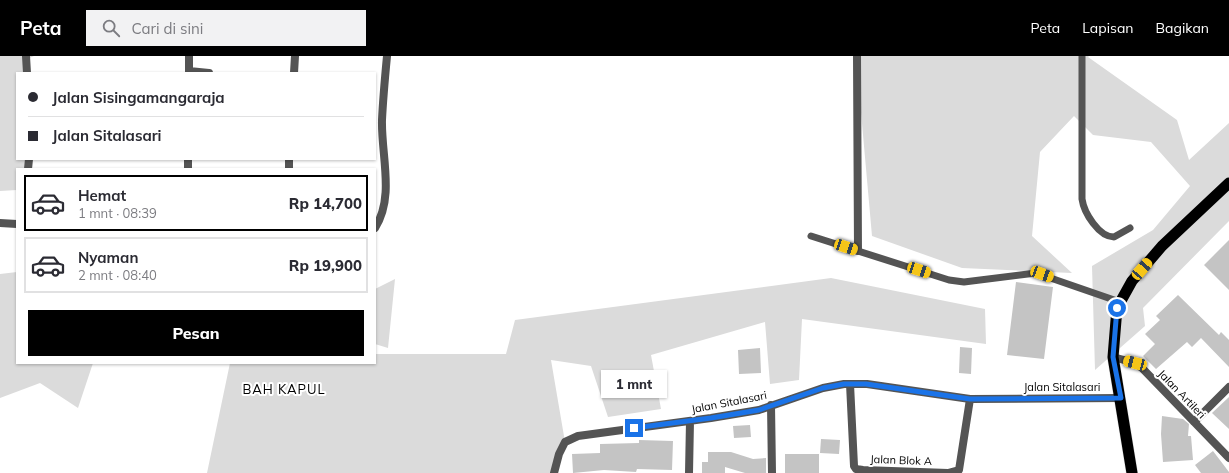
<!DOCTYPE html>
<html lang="id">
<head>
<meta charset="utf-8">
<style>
  :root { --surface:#fff; --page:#f2f2f3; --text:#2b2b33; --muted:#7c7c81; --line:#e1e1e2; --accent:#000 }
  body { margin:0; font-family:Mulish,sans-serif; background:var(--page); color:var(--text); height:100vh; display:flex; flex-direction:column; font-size:15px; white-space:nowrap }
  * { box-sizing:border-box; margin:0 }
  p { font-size:13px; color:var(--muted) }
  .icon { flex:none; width:22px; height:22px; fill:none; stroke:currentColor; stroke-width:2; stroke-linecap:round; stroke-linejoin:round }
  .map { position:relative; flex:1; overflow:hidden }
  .sheet { position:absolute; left:16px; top:112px; width:360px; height:196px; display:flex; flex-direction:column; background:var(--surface); border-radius:0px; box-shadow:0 1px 3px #0004 }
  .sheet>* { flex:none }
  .top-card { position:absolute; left:16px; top:16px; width:360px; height:88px; border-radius:0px; box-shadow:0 1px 3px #0004; display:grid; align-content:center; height:88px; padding:0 12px; background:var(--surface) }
  .end { position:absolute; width:18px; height:18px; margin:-9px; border:5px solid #1a73e8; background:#fff; box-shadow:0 0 0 2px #fff }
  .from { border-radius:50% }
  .bubble { position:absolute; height:28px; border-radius:0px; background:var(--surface); box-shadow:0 1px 3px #0004; font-size:13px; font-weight:800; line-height:28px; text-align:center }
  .car { position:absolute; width:12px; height:24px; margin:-12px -6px; border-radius:5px; box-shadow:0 0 3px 1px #0007; background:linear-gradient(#f5c518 24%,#345 0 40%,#f5c518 0 76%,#345 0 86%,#f5c518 0) }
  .top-card b { display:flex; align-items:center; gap:14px; height:38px; font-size:15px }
  .top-card b+b { border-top:1px solid var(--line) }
  .top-card i { width:10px; height:10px; background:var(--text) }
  ul { padding:7px 0 0; list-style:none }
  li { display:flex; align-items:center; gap:12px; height:56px; margin:0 8px 6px; padding:0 4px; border:2px solid var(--line); border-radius:0px }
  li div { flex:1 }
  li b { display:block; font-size:15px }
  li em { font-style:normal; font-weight:800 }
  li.on { border-color:var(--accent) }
  li>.icon { width:36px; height:36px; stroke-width:1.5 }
  .button { display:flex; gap:8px; margin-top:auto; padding:8px 12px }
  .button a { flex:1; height:46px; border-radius:0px; background:var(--accent); color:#fff; font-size:16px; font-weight:800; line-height:46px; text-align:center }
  header { display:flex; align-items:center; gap:24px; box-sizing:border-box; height:56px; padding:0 20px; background:var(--accent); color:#fff }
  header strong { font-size:19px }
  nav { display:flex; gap:22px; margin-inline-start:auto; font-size:14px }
  .search { width:280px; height:36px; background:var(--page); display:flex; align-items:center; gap:10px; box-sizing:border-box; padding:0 14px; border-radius:0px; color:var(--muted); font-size:15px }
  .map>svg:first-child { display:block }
  .green { fill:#dbdbdb }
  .building { fill:#c4c4c4 }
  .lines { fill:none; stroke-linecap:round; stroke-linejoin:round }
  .trunk-casing { stroke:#dbdbdb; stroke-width:12 }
  .service { stroke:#545454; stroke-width:7 }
  .minor { stroke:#545454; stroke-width:8 }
  .trunk { stroke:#000; stroke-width:11 }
  .route { stroke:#1a73e8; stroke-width:5 }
  .labels { text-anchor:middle; stroke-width:4; stroke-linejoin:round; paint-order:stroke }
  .street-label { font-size:11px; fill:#000; stroke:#fff }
  .quarter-label { font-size:13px; letter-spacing:1px; fill:#000; stroke:#fff }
</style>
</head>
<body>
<header>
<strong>Peta</strong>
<div class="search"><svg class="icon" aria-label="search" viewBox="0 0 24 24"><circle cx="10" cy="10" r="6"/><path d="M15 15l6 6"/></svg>Cari di sini</div>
<nav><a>Peta</a><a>Lapisan</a><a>Bagikan</a></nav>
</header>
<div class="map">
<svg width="1229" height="417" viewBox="0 0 1229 417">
  <rect width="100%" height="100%" fill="#fff"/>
  <path class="green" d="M0,0H34L27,3V17H17V103H27V113H17V134L0,135Z
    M856,0H1089L1088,1L1177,64L1189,104L1229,67V165L1143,252L1145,270L1095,314L1092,210L1153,174L1190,130L1151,86L1093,79L1074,60L1040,96L1032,180L1072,217L962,212L872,180Z
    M17,216V307H93L78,352L40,327L0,342V218Z
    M831,222L985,253L986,288L802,263L799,324L770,328L765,266L651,299L661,353L608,361L591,310L551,304L565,386L554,417H207L230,307H375V298H506L515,264Z
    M395,223L388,292L375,288V233Z"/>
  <path class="building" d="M1229,184V234L1204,209Z
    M1016,226L1053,231L1044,303L1007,299Z
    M1178,239L1219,279L1221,276L1229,284V311L1201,282L1192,291L1187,286L1156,313L1143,300L1155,288L1145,278L1160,264L1156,260Z
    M960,291L972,292L971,318L959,317Z
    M760,292L761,317L739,318L738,294Z
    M1229,341V373L1212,357Z
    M1162,360L1183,363L1189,368L1188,380H1191L1193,404L1163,406L1161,378Z
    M750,369L751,381L734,382L733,370Z
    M821,383L840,384L839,398L820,397Z
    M639,384L673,385L672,414L637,413L636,416L604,414L573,417L572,398L600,397V388L639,387Z
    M1213,395L1229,416V417H1201L1195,409Z
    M708,396H731L753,403L766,402V417H745L725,411V417H702V406H708Z
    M785,398H819V417H785Z"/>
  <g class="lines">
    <defs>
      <path id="trunk" d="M1132,417L1113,301L1117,252L1132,225L1162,190L1229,127"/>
    </defs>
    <use href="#trunk" class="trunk-casing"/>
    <path class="service" d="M1082,0V143C1084,157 1099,181 1114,181L1130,172
      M811,180L949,224L964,226L1036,217L1120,246"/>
    <path class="minor" d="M26,0L27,17
      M857,0L858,195
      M189,15L209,17
      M189,17V0
      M294,17L295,0
      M188,103V113
      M28,113L29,103
      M289,113V103
      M0,167L17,168
      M375,172C395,141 381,99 382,64C383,43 385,21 387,0
      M1113,301L1135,307L1142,312L1229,402
      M850,328L854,410L856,413L863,414L948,417L959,414L970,343
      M771,349L772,417
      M1194,366L1229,331
      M554,417L559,398L565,386L578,380L711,362L759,354L823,332L844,328H867L970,343L1121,342
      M689,417L690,365"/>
    <use href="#trunk" class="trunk"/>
  </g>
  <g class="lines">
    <path class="route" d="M634,372L711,362L759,354L823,332L844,328H866L970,343L1121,342L1113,301L1117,252"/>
  </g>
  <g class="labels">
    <g class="street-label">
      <text x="1062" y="335">Jalan Sitalasari</text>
      <text transform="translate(1182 338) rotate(46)" y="4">Jalan Artileri</text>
      <text transform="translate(729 346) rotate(-11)" y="4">Jalan Sitalasari</text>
      <text transform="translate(901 404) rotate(2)" y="4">Jalan Blok A</text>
    </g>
    <g class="quarter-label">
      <text x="284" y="338">BAH KAPUL</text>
    </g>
  </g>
</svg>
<i class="end from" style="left:1117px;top:252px"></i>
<i class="end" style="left:634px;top:372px"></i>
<div class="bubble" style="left:601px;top:314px;width:66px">1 mnt</div>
<i class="car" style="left:846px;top:191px;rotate:108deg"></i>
<i class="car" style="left:1142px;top:213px;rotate:41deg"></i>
<i class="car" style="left:919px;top:214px;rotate:108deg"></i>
<i class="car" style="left:1042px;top:218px;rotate:110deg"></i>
<i class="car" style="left:1135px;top:307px;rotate:285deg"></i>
<div class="top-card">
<b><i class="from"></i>Jalan Sisingamangaraja</b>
<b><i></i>Jalan Sitalasari</b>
</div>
<section class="sheet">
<ul>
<li class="on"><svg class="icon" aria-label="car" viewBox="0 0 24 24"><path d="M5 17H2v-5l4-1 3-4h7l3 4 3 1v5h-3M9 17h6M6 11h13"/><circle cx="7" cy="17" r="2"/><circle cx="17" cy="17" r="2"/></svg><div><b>Hemat</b><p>1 mnt · 08:39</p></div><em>Rp 14,700</em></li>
<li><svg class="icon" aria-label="car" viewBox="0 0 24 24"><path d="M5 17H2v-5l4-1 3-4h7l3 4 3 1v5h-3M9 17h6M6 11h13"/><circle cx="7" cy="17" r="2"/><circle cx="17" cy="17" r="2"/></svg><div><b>Nyaman</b><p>2 mnt · 08:40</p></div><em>Rp 19,900</em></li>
</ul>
<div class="button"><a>Pesan</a></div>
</section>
</div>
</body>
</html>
